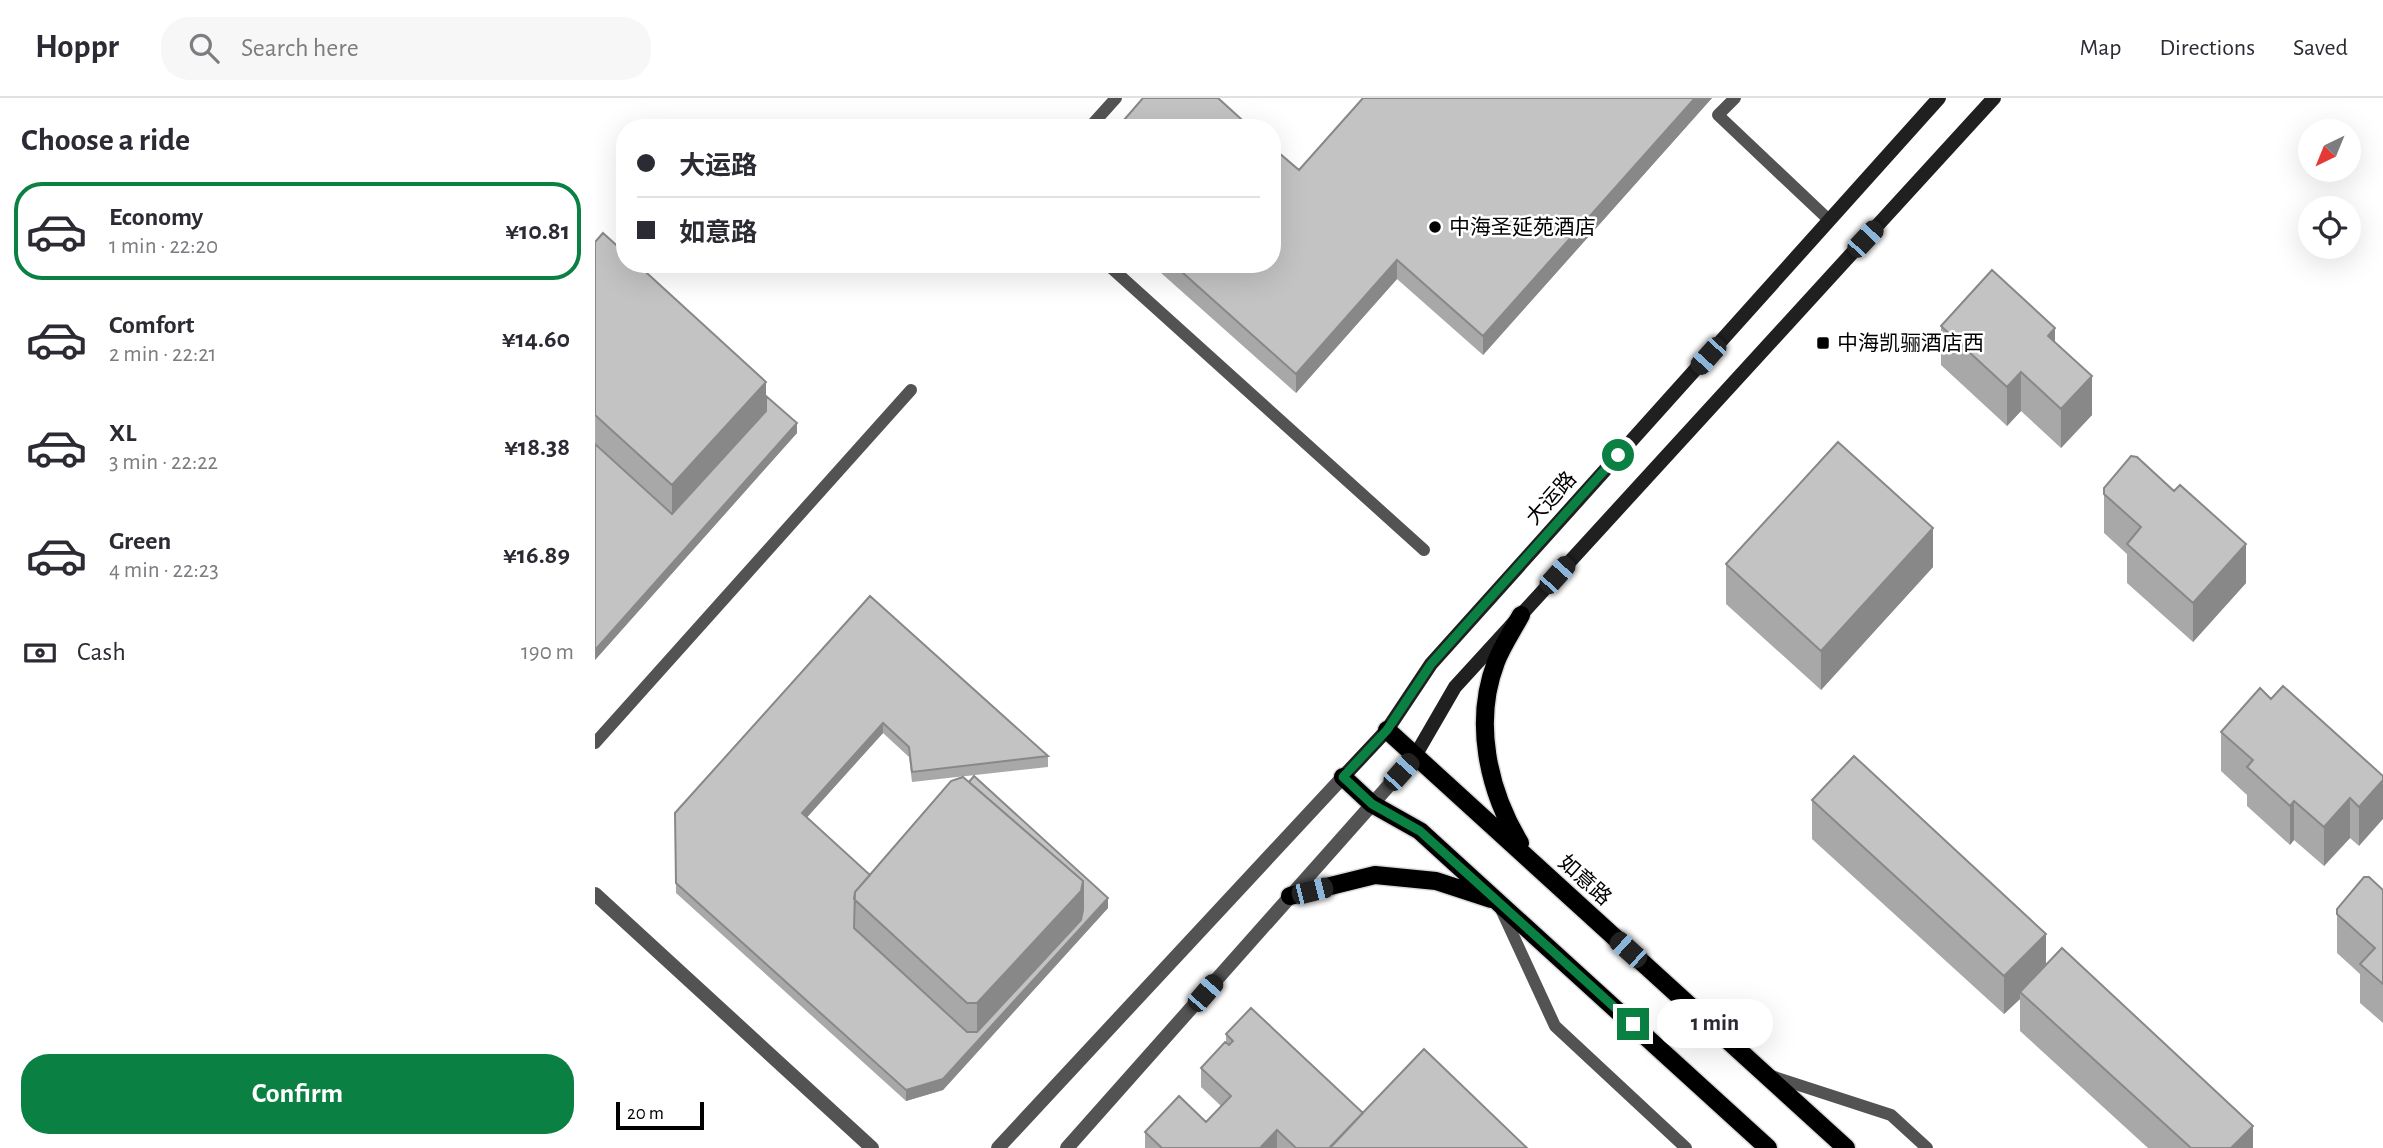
<!DOCTYPE html>
<html lang="en">
<head>
<meta charset="utf-8">
<style>
  :root { --surface:#fff; --page:#f7f7f7; --text:#2b2b33; --muted:#7c7c81; --line:#e1e1e2; --accent:#0b8043 }
  body { margin:0; font-family:"Alegreya Sans","Noto Sans SC",sans-serif; background:var(--page); color:var(--text); height:100vh; display:flex; flex-direction:column; font-size:26px; white-space:nowrap }
  * { box-sizing:border-box; margin:0 }
  p { font-size:23px; color:var(--muted) }
  .icon { flex:none; width:38px; height:38px; fill:none; stroke:currentColor; stroke-width:2; stroke-linecap:round; stroke-linejoin:round }
  .map { position:relative; flex:1; overflow:hidden }
  .details { display:flex; flex-direction:column; background:var(--surface); width:595px }
  .details>* { flex:none }
  .guide { position:absolute; left:21px; top:21px; width:665px; height:154px; border-radius:28px; box-shadow:0 7px 28px #0002; display:grid; align-content:center; height:154px; padding:0 21px; background:var(--surface) }
  .needle { width:46px; rotate:223deg }
  .tools { position:absolute; left:1703px; top:21px; display:grid; gap:14px }
  .tools a { display:grid; place-items:center; width:63px; height:63px; border-radius:50%; background:var(--surface); box-shadow:0 7px 28px #0002; font-size:35px }
  .scale { position:absolute; left:21px; bottom:18px; width:88px; box-sizing:border-box; padding-left:7px; border:4px solid #000; border-top:0; font-size:19px; line-height:24px; white-space:nowrap; color:#000; -webkit-text-stroke:5px #fff; paint-order:stroke }
  .end { position:absolute; width:32px; height:32px; margin:-16px; border:9px solid #0b8043; background:#fff; box-shadow:0 0 0 4px #fff }
  .from { border-radius:50% }
  .bubble { position:absolute; height:49px; border-radius:24px; background:var(--surface); box-shadow:0 7px 28px #0002; font-size:23px; font-weight:700; line-height:49px; text-align:center }
  .car { position:absolute; width:21px; height:42px; margin:-21px -10px; border-radius:9px; box-shadow:0 0 5px 2px #0007; background:linear-gradient(#222 24%,#8ab4d8 0 40%,#222 0 76%,#8ab4d8 0 86%,#222 0) }
  .guide b { display:flex; align-items:center; gap:24px; height:66px; font-size:26px }
  .guide b+b { border-top:2px solid var(--line) }
  .guide i { width:18px; height:18px; background:var(--text) }
  ul { padding:0; list-style:none }
  li { display:flex; align-items:center; gap:21px; height:98px; margin:0 14px 10px; padding:0 7px; border:4px solid transparent; border-radius:28px }
  li div { flex:1 }
  li b { display:block; font-size:26px }
  li em { font-style:normal; font-weight:700 }
  li.on { border-color:var(--accent) }
  li>.icon { width:63px; height:63px; stroke-width:1.5 }
  h2 { padding:0 21px; font-size:32px; line-height:84px }
  .pay { display:flex; align-items:center; gap:18px; height:77px; padding:0 21px; font-size:26px }
  .pay p { margin-inline-start:auto }
  .primary-button { display:flex; gap:14px; margin-top:auto; padding:14px 21px }
  .primary-button a { flex:1; height:80px; border-radius:28px; background:var(--accent); color:#fff; font-size:28px; font-weight:700; line-height:80px; text-align:center }
  header { display:flex; align-items:center; gap:42px; box-sizing:border-box; height:98px; padding:0 35px; background:var(--surface); border-bottom:2px solid var(--line) }
  header strong { font-size:33px }
  nav { display:flex; gap:38px; margin-inline-start:auto; font-size:24px }
  .search { width:490px; height:63px; background:var(--page); display:flex; align-items:center; gap:18px; box-sizing:border-box; padding:0 24px; border-radius:28px; color:var(--muted); font-size:26px }
  main { display:flex; flex:1; min-height:0 }
  .map>svg:first-child { display:block }
  .lines { fill:none; stroke-linecap:round; stroke-linejoin:round }
  .primary-casing { stroke:#dbdbdb; stroke-width:21 }
  .lane { stroke:#535353; stroke-width:12 }
  .street { stroke:#535353; stroke-width:14 }
  .secondary { stroke:#202020; stroke-width:14 }
  .primary { stroke:#000; stroke-width:18 }
  .wall { fill:#a8a8a8 }
  .shaded-wall { fill:#888 }
  .building { fill:#c3c3c3; stroke:#888; stroke-width:2 }
  .route { stroke:#0b8043; stroke-width:9 }
  .poi-dot { fill:#000; stroke:#fff; stroke-width:2.5 }
  .labels { text-anchor:middle; stroke-width:5; stroke-linejoin:round; paint-order:stroke }
  .poi-label { font-size:21px; fill:#000; stroke:#fff; text-anchor:start }
  .street-label { font-size:21px; fill:#000; stroke:#fff }
</style>
</head>
<body>
<header>
<strong>Hoppr</strong>
<div class="search"><svg class="icon" aria-label="search" viewBox="0 0 24 24"><circle cx="10" cy="10" r="6"/><path d="M15 15l6 6"/></svg>Search here</div>
<nav><a>Map</a><a>Directions</a><a>Saved</a></nav>
</header>
<main>
<section class="details">
<h2>Choose a ride</h2>
<ul>
<li class="on"><svg class="icon" aria-label="car" viewBox="0 0 24 24"><path d="M5 17H2v-5l4-1 3-4h7l3 4 3 1v5h-3M9 17h6M6 11h13"/><circle cx="7" cy="17" r="2"/><circle cx="17" cy="17" r="2"/></svg><div><b>Economy</b><p>1 min · 22:20</p></div><em>¥10.81</em></li>
<li><svg class="icon" aria-label="car" viewBox="0 0 24 24"><path d="M5 17H2v-5l4-1 3-4h7l3 4 3 1v5h-3M9 17h6M6 11h13"/><circle cx="7" cy="17" r="2"/><circle cx="17" cy="17" r="2"/></svg><div><b>Comfort</b><p>2 min · 22:21</p></div><em>¥14.60</em></li>
<li><svg class="icon" aria-label="car" viewBox="0 0 24 24"><path d="M5 17H2v-5l4-1 3-4h7l3 4 3 1v5h-3M9 17h6M6 11h13"/><circle cx="7" cy="17" r="2"/><circle cx="17" cy="17" r="2"/></svg><div><b>XL</b><p>3 min · 22:22</p></div><em>¥18.38</em></li>
<li><svg class="icon" aria-label="car" viewBox="0 0 24 24"><path d="M5 17H2v-5l4-1 3-4h7l3 4 3 1v5h-3M9 17h6M6 11h13"/><circle cx="7" cy="17" r="2"/><circle cx="17" cy="17" r="2"/></svg><div><b>Green</b><p>4 min · 22:23</p></div><em>¥16.89</em></li>
</ul>
<div class="pay"><svg class="icon" aria-label="cash" viewBox="0 0 24 24"><path d="M3 7h18v10H3z"/><circle cx="12" cy="12" r="2"/></svg>Cash<p>190 m</p></div>
<div class="primary-button"><a>Confirm</a></div>
</section>
<div class="map">
<svg width="1788" height="1050" viewBox="0 0 1788 1050">
  <rect width="100%" height="100%" fill="#fff"/>
  <g class="lines">
    <defs>
      <path id="primary" d="M792,632L1251,1050
        M748,679L777,706L825,733L1173,1050
        M925,745C893,692 878,624 901,564C907,548 918,532 926,517
        M695,798L780,777L841,783L896,801"/>
    </defs>
    <use href="#primary" class="primary-casing"/>
    <path class="lane" d="M1140,0L1123,17L1234,122
      M494,30L521,0
      M512,166L829,452
      M0,645L316,292
      M905,809L960,928L1091,1050
      M1176,978L1296,1017L1332,1050"/>
    <path class="street" d="M0,796L277,1050
      M403,1050L748,679
      M472,1050L820,658"/>
    <path class="secondary" d="M820,658L860,589L1399,0
      M748,679L792,632L836,566L1344,0"/>
    <use href="#primary" class="primary"/>
  </g>
  <path class="wall" d="M768,0H1117L888,257L802,181L701,295L556,166H677L704,72Z
    M0,144L171,298L202,335L0,562Z
    M1346,228L1460,245L1497,317L1466,350L1426,313L1412,328L1346,267Z
    M1509,390L1651,485L1598,544L1532,485V456L1509,435Z
    M1131,466L1338,469L1226,592L1131,506Z
    M275,498L453,658V669L317,684L314,659L288,635L212,719L275,777L513,810L348,992L311,1003L81,795L80,715Z
    M1676,601L1788,678L1764,748L1755,740L1729,768L1699,742L1695,747L1652,708V697L1626,673V634Z
    M1217,702L1451,866L1658,1050H1553L1425,933V901L1409,916L1217,741Z
    M1788,792V925L1765,905V876L1742,855V811Z
    M631,936L768,1015L932,1050H550V1034L611,1024L626,1008L606,989V970L631,944Z"/>
  <path class="shaded-wall" d="M1100,0H1117L888,257V238Z
    M802,162V181L701,295V276Z
    M1460,230V269L1453,238Z
    M1426,274V313L1412,328V289Z
    M1497,278V317L1466,350V311Z
    M171,284V323L77,426V387Z
    M202,325V335L0,562V552Z
    M1338,430V469L1226,592V553Z
    M1651,446V485L1598,544V505Z
    M288,625V635L207,725V715Z
    M1788,682V721L1764,748V709Z
    M1755,700V740L1729,768V729Z
    M1699,703V742L1695,747V708Z
    M488,783L513,800V810L348,992L311,1003V992L382,944V905Z
    M1451,836V875L1425,894V901L1409,916V878Z
    M1658,1028V1050H1636Z
    M682,1032V1050H665Z"/>
  <path class="building" d="M548,0H623L656,30H522Z
    M768,0H1100L888,238L802,162L701,276L578,166H677V49L704,72Z
    M8,135L30,155V166H42L171,284L77,387L0,317V144Z
    M1397,172L1460,230L1453,238L1497,278L1466,311L1426,274L1412,289L1346,228Z
    M171,298L202,325L0,552V346L77,416L171,313Z
    M1243,344L1338,430L1226,553L1131,466Z
    M1536,358L1542,359L1579,393L1585,387L1651,446L1598,505L1532,446L1546,429L1509,396V390Z
    M275,498L453,658L317,674L314,649L288,625L207,715L275,777L260,794L259,830L372,934H382L486,822L488,812V783L374,684L379,678L513,800L348,981L311,992L81,785L80,715Z
    M1688,588L1788,678V682L1764,709L1755,700L1729,729L1699,703L1695,708L1652,669L1658,662L1626,634L1665,590L1676,601Z
    M1259,658L1451,836L1409,878L1217,702Z
    M368,679L488,783L486,793L382,905H372L259,801L260,794L356,683Z
    M1769,779H1774L1788,792V886L1765,866L1780,850L1742,816V811Z
    M1467,850L1658,1028L1636,1050H1596L1425,894Z
    M656,910L768,1015L735,1050H701L682,1032L665,1050H567L550,1034L584,998L611,1024L636,998L606,970L630,944L634,947L638,943L631,936Z
    M829,951L932,1050H736L735,1049Z"/>
  <g class="lines">
    <path class="route" d="M1023,357L836,566L792,632L748,679L777,706L825,733L1038,926"/>
  </g>
  <g class="poi-dot">
    <circle cx="840" cy="129" r="7"/>
    <rect x="1221" y="238" width="14" height="14" rx="3.5"/>
  </g>
  <g class="labels">
    <g class="poi-label">
      <text x="854" y="136">中海圣延苑酒店</text>
      <text x="1242" y="252">中海凯骊酒店西</text>
    </g>
    <g class="street-label">
      <text transform="translate(956 400) rotate(-48)" y="7">大运路</text>
      <text transform="translate(990 782) rotate(42)" y="7">如意路</text>
    </g>
  </g>
</svg>
<div class="tools">
<a><svg class="needle" viewBox="-14 -14 28 28"><path d="M0-13l5 13h-10z" fill="#e53935"/><path d="M0 13l5-13h-10z" fill="#7c7c81"/></svg></a>
<a><svg class="icon" aria-label="locate" viewBox="0 0 24 24"><circle cx="12" cy="12" r="6"/><path d="M12 2v4M12 18v4M2 12h4M18 12h4"/></svg></a>
</div>
<div class="scale">20 m</div>
<i class="end from" style="left:1023px;top:357px"></i>
<i class="end" style="left:1038px;top:926px"></i>
<div class="bubble" style="left:1062px;top:901px;width:116px">1 min</div>
<i class="car" style="left:1270px;top:141px;rotate:43deg"></i>
<i class="car" style="left:1113px;top:258px;rotate:222deg"></i>
<i class="car" style="left:962px;top:477px;rotate:42deg"></i>
<i class="car" style="left:806px;top:674px;rotate:42deg"></i>
<i class="car" style="left:717px;top:793px;rotate:76deg"></i>
<i class="car" style="left:1033px;top:852px;rotate:312deg"></i>
<i class="car" style="left:610px;top:895px;rotate:41deg"></i>
<div class="guide">
<b><i class="from"></i>大运路</b>
<b><i></i>如意路</b>
</div>
</div>
</main>
</body>
</html>
